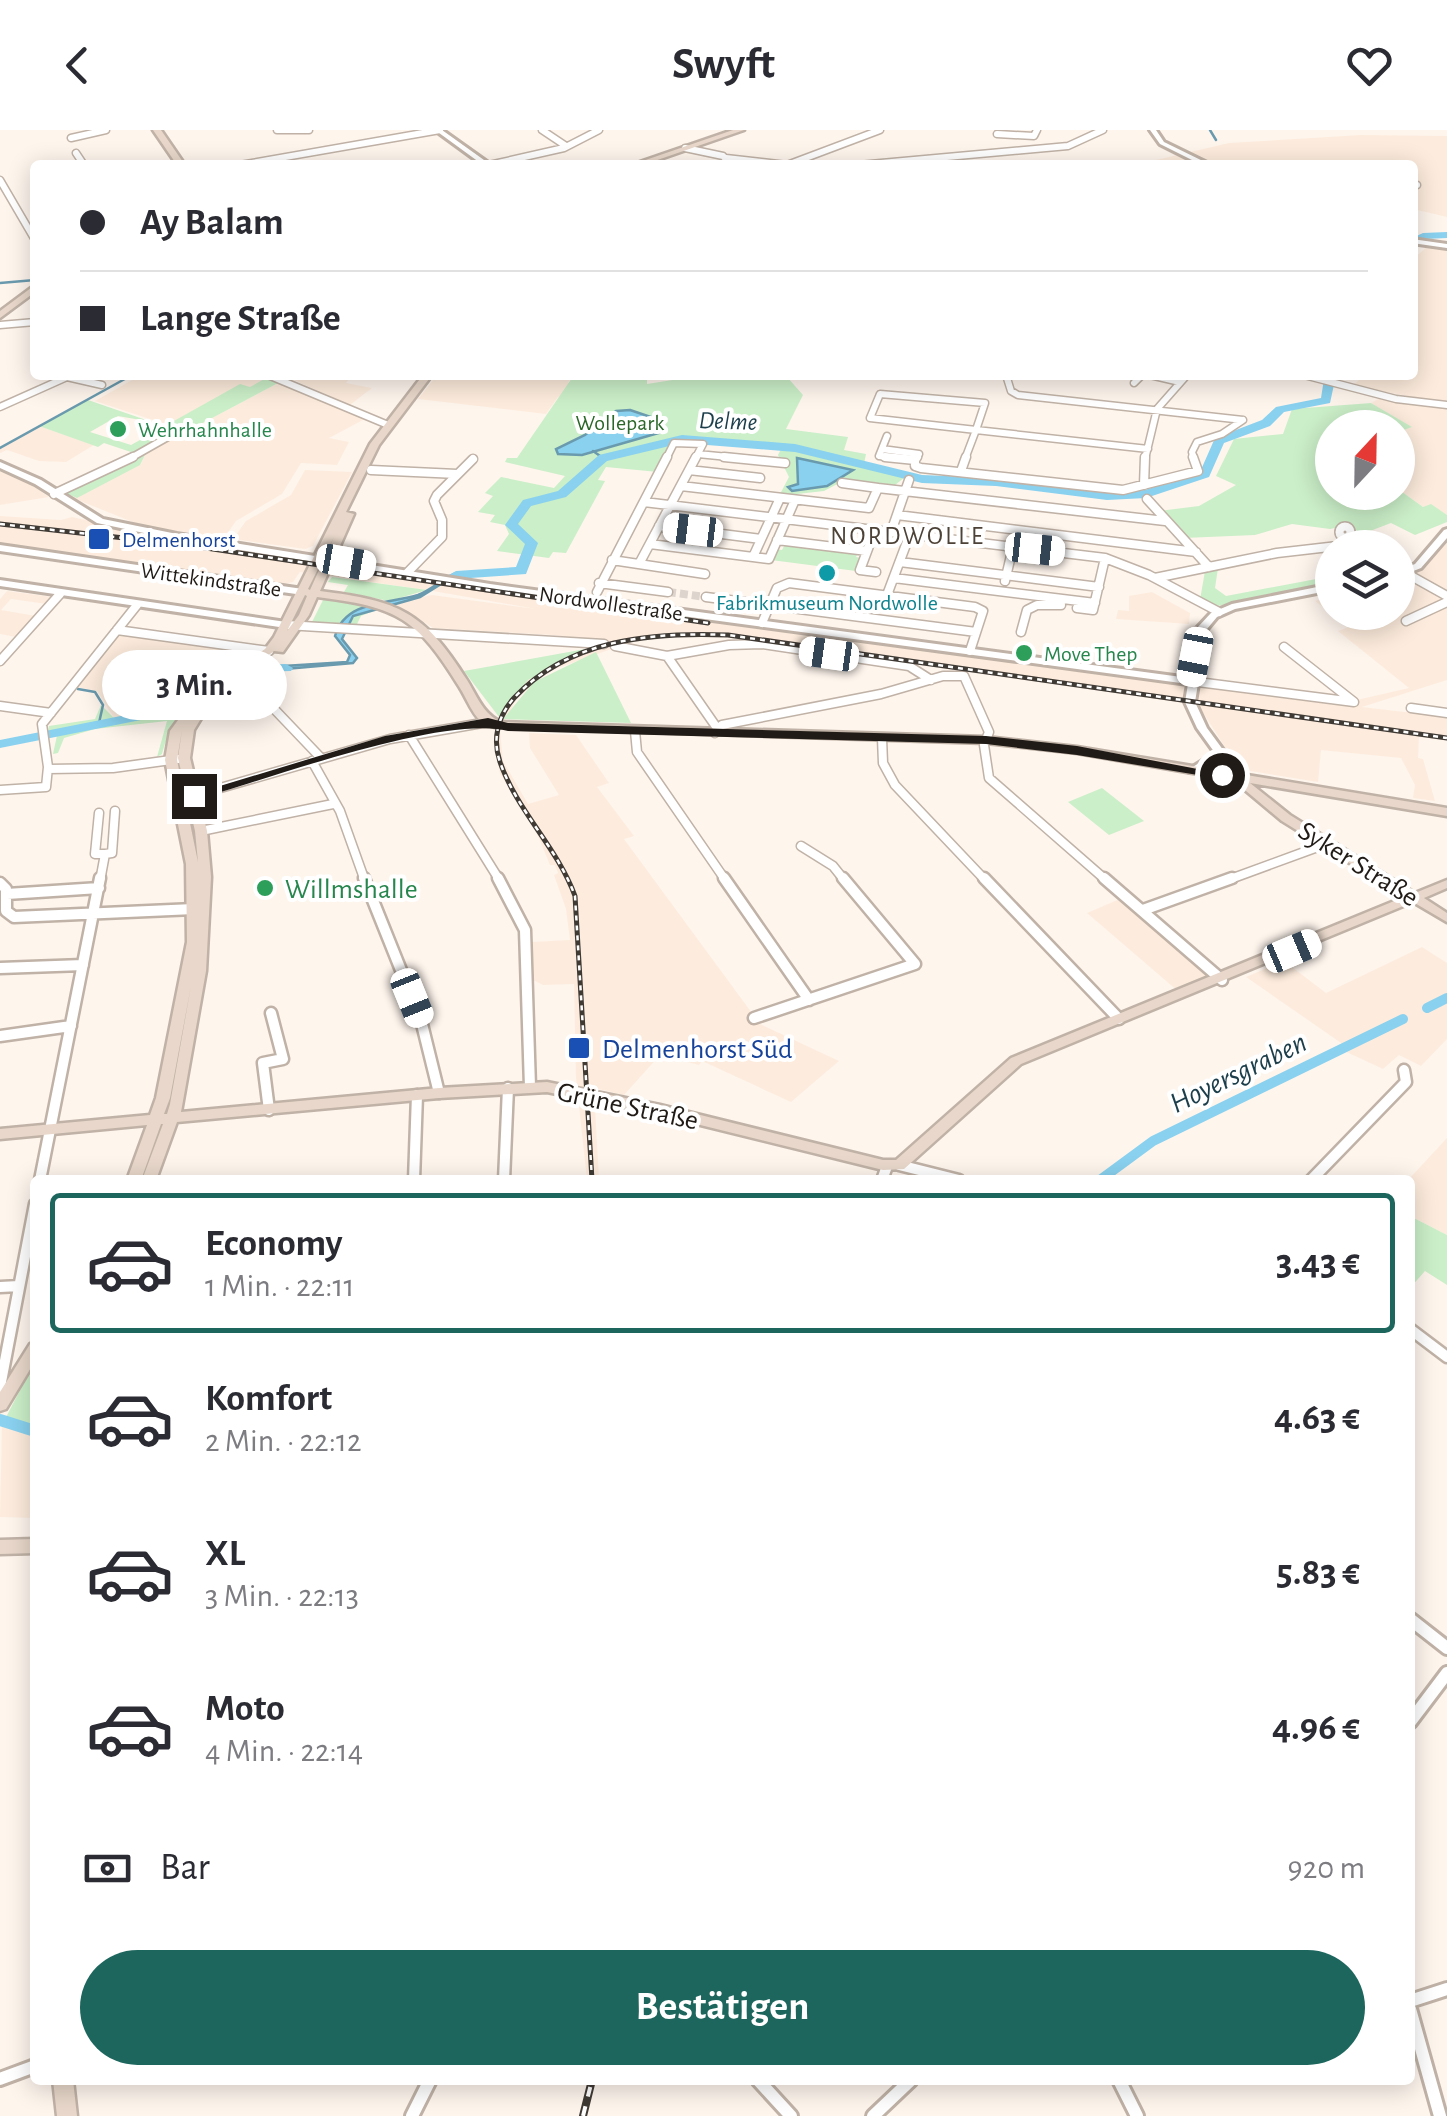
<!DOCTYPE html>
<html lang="de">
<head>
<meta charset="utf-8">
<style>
  :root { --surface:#fff; --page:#f7f7f7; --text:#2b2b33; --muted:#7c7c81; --line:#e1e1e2; --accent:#1c665d }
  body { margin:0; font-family:"Alegreya Sans",sans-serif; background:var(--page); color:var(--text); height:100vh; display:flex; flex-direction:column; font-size:38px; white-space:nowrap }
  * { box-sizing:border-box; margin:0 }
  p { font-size:32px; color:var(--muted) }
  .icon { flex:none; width:55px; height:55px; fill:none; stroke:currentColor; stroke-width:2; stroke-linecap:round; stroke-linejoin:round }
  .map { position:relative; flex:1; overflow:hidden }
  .panel { position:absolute; left:30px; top:1045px; width:1385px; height:910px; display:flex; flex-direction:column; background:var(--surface); border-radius:10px; box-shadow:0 5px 25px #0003 }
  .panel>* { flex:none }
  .top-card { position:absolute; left:30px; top:30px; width:1388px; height:220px; border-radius:10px; box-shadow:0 5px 25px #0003; display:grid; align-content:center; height:220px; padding:0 50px; background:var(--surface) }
  .needle { width:65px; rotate:22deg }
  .controls { position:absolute; left:1315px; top:280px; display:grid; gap:20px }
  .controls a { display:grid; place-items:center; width:100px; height:100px; border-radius:50%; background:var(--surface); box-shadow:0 5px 25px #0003; font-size:50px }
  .end { position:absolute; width:45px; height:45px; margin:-22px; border:12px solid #201b16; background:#fff; box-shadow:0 0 0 5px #fff }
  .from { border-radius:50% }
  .bubble { position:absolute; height:70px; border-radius:35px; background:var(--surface); box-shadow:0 5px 25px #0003; font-size:32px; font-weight:600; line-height:70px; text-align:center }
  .car { position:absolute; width:30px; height:60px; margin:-30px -15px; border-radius:12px; box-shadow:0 0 8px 2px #0007; background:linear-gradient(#fff 24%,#345 0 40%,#fff 0 76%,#345 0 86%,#fff 0) }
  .top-card b { display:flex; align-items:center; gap:35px; height:95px; font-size:38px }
  .top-card b+b { border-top:2px solid var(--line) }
  .top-card i { width:25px; height:25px; background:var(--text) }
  ul { padding:18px 0 0; list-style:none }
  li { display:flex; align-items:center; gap:30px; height:140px; margin:0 20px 15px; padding:0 30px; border:5px solid transparent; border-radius:10px }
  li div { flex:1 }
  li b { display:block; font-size:38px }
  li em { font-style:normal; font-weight:600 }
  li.current { border-color:var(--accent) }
  li>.icon { width:90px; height:90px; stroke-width:1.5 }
  .pay { display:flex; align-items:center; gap:25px; height:110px; padding:0 50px; font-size:38px }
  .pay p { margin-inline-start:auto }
  .button { display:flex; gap:20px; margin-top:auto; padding:20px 50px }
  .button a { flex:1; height:115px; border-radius:60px; background:var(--accent); color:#fff; font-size:40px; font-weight:600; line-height:115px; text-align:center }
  header { display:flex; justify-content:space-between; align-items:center; height:130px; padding:0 50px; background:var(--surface); font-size:45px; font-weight:600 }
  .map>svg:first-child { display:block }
  .built { fill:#fdecdd }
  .green { fill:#cbefc8 }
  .water { fill:#89d1ef; stroke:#6a9aae; stroke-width:2.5 }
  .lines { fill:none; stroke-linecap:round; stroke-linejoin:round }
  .stream { stroke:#6a9aae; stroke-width:2.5 }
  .canal-far1 { stroke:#89d1ef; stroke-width:10 }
  .canal { stroke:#89d1ef; stroke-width:12 }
  .river { fill:#89d1ef; fill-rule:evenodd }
  .minor-tunnel { stroke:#ddd4cd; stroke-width:8; stroke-dasharray:8 4; stroke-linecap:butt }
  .minor-far3-casing { stroke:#c0b2a6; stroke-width:9 }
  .minor-far2-casing { stroke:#c0b2a6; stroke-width:11 }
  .minor-far1-casing { stroke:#c0b2a6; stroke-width:15 }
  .minor-casing { stroke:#c0b2a6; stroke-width:18 }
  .tertiary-casing { stroke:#c0b2a6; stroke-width:6 }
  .secondary-casing { stroke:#c0b2a6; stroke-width:5 }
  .minor-far3 { stroke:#fff; stroke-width:6 }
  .minor-far2 { stroke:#fff; stroke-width:8 }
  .minor-far1 { stroke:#fff; stroke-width:10 }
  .minor { stroke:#fff; stroke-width:12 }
  .tertiary { fill:#fff; fill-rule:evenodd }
  .secondary { fill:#e8d7ca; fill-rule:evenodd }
  .rail-far1-casing { stroke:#403a35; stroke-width:5 }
  .rail-casing { stroke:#403a35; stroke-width:8 }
  .rail-far1 { stroke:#fff; stroke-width:2.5; stroke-dasharray:5; stroke-linecap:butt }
  .rail { stroke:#fff; stroke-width:4; stroke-dasharray:10; stroke-linecap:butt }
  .route { fill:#201b16 }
  .leisure-dot { fill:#2e9e5b; stroke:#fff; stroke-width:4 }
  .transit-dot { fill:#1a4fb4; stroke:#fff; stroke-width:4 }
  .culture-dot { fill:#0f9aa8; stroke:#fff; stroke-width:4 }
  .labels { text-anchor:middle; stroke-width:8; stroke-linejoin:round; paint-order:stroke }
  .far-park-label { font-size:22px; fill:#2b6728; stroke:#fff }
  .far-leisure-label { font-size:22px; fill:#27864d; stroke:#fff; text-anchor:start }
  .far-transit-label { font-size:22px; fill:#164399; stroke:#fff; text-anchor:start }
  .far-street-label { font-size:22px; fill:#201b16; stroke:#fff }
  .far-culture-label { font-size:22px; fill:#0d838f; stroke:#fff }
  .far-water-label { font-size:25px; font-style:italic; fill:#1c3e4b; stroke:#fff }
  .far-neighbourhood-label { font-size:25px; letter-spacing:2.5px; fill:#4d4237; stroke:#fff }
  .street-label { font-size:28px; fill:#201b16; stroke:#fff }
  .leisure-label { font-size:28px; fill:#27864d; stroke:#fff; text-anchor:start }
  .transit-label { font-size:28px; fill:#164399; stroke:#fff; text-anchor:start }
  .water-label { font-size:30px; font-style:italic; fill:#1c3e4b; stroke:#fff }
</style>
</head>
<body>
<header><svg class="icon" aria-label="back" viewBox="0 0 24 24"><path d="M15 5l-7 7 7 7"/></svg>Swyft<svg class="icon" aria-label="heart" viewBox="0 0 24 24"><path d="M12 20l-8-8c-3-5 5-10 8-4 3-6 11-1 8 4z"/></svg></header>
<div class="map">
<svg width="1447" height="1986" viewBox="0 0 1447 1986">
  <rect width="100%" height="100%" fill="#fef5ed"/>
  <path class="built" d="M1361,5L1447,6V87L1413,79L1412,35L1143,33L1229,13Z
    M1435,110L1447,112V273L1352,256L1365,245H1412L1413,129Z
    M141,245H256L266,248L250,258L240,255L168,295L95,271Z
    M352,245L346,253L372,258L350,275L285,246Z
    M437,245H572L568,253L584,255L576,268L558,267L546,284L418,269Z
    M280,252L365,289L329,308L349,312L337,335L301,333L282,364L236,391L224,408L140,395L73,368L141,334L146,323Z
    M1380,268L1447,278V385L1431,375L1423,377L1398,359V302L1411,297L1371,273Z
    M39,296L94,315L66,332L39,331L7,320L0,323V318Z
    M0,339L29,353L49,367L0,375Z
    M305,340L352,342L313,416L305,419L233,409L246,391L291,365Z
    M0,386L61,390L72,387L165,407L735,492L1335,575L1409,558L1338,501L1349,497L1315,471L1332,465V482H1398V448L1420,441L1447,410V550L1362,577L1447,587V610L1419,607L1418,628L1423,629L1435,671L1413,668L1415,655L1401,628L1321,620L1318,652L1250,641L1234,631L1198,575L733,507L684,505L634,511L549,541L517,568L500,600L503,631L528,674L559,665L530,618L529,603L576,605L609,653L597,657L634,706L624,709L760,894L839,931L791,972L702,931L699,935L660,925L624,965L594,958L599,1050H587L576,948L574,854L543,855L533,850L531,812L570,810L566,779L554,745L558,743L555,735H550L531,689L500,644L494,608L504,577L528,550L570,527L609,512L553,505L433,498L394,473L432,465L536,479L427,460L300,442L293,452L280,455L0,416Z
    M7,461L53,467L47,474L11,469L1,480L36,486L16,507L0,504V469Z
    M1152,462L1190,483L1189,494L1116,489L1118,480L1129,481V466Z
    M123,505L226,518L159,581L114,588L97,561L77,557L118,506Z
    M1122,768L1215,848L1179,862L1087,783Z
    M1422,817L1447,833V909L1421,936L1399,925L1383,939L1340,919L1344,915L1246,847L1284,831L1326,863Z
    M1447,1008V1105L1410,1086L1408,1050Z
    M2,1295L33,1305L32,1388L0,1387Z"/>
  <path class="green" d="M574,245H647V254L679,249L681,245H799L787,247L803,265L786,299L848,307L844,320L866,324L864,334L909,344L895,355L847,349L824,361L779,366L789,347L778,325L781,319L707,312L673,313L658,342L606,337L598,350L605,351L566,423L553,422L549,428L497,421L509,404L505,395L490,392L495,385L478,382L493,366L485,363L501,347L554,358L565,346L505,332L507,328H517Z
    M266,248L280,252L146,323L140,335L77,368L56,359L134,323L104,313L98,317L39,296L88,270L152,292L118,286L90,302L131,315L240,254L250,257Z
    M1371,273L1412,297L1398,302V298H1332V362H1398V359L1423,377L1431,374L1447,385V392L1415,405L1391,393L1362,404L1348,395L1330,399L1292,394L1255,405L1184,408L1159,381L1199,376L1236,355L1216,346L1234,309L1283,304L1292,279Z
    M785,414L858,423L856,427L861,428L856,441L771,430L776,419L782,420Z
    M1218,438L1215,458L1226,466L1332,446V453L1218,476L1200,470L1205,441Z
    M332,447L427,460L389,471L344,462L348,455L328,452Z
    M324,468L381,478L361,486L357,494L312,492Z
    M591,518L528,550L499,587L464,541Z
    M596,522L631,593L503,589L534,552Z
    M221,532L238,535C201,557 173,581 162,624L157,627L167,591L95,599L64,608L58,623L53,624L58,601L48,602L49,596L95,589L101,575L114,588L174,578Z
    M1102,658L1144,691L1109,705L1068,672Z
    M1410,1086L1447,1105V1155L1425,1141L1410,1158Z
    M35,1231L33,1305L2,1295Z"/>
  <path class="water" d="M630,280L651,287L662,302L582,325L558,324L556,319L585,305L616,281Z
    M797,328L853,340L827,356L792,361L788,357L798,354Z
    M454,444H476L454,446L420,467L353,486L342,509L357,528L353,533L262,541L268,537L347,532L350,525L335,506C345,470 388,474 418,465C431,460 441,450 454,444Z"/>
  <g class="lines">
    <path class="stream" d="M1210,0L1216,10
      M0,153L35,150
      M0,318L132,245
      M593,321L603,328
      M78,559L95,562L103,575L99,593"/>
    <path class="canal-far1" d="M1427,878L1447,868
      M1100,1050L1153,1011L1403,889
      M0,1290L6,1292"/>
    <path class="canal" d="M0,1290L35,1301"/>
    <path class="river" d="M1447,102V108L1425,109L1412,115V108L1423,103Z
      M1328,245H1341L1335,250L1330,273L1284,282L1270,296L1224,313L1209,347L1146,368L1107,370L996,356L922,353L795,322L682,313L607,331L566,367L531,376L518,394L538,413L526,444L456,449L449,445L456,441L516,437L525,414L505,395L523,370L558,361L599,325L682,305L795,314L922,345L996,348L1107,362L1145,360L1200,342L1215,308L1262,290L1276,277L1321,268L1324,249Z
      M286,534L293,538L291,541L225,543L181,582L0,618V610L171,576L216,536Z"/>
    <path class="minor-tunnel" d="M668,462L706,467"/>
    <defs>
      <path id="minor-far3" d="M277,0H309
        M542,0L566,16
        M997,4L1034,6L1037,0
        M71,8L106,0
        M685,18L723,26L731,35
        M76,23L84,35
        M726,28L787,35L880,0
        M240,35L440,0
        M489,35L564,18L599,0
        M859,35L1068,16L1103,0
        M0,50L35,110
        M1412,55H1417
        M0,195L35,192
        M268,245L388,295
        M1006,245L1011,261L1018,265L1243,290
        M1150,245L1180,252
        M1304,245L1396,269L1447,275
        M1134,253L1142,245
        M880,264L985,273L976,300L870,288Z
        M0,277L67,247L102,255
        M976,300L1148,319
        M887,306L879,326L908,329
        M882,319L919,324L916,329
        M698,324L748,329
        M129,329L182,299
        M666,329L674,313L703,314L695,329
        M965,329L976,300
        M1145,329L1157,279L1187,245
        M1194,329L1192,322L1197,312L1222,304L1243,290"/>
      <path id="minor-far2" d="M724,327L785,333
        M885,327L915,330V336L921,338L1123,360L1198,341L1193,327
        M915,330L917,327
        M371,340L457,344
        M689,340L760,348
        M961,341L966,327
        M1144,355L1145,327
        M681,356L869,378L878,358L842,353
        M878,358L1165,391
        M54,364L133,327
        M780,368L753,427L769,429L795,370
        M1147,369L1209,437
        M644,372L1105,428L1149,445L1219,482
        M897,385L1196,422
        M659,396L761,409
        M1339.5 402a5.5 5.5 0 1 1 11 0a5.5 5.5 0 1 1-11 0Z
        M875,400L860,440L876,442
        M891,402L909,350
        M777,410L867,421
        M650,414L753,427
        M612,430L705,444
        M900,432L1099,457
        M639,434L696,327
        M1404,442L1447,466
        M407,443L442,407V390L434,371L437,365L473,329
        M894,448L1095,473
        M1155,448L1277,423L1355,414
        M1005,451L1013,417
        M599,453L668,462
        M597,462L667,327
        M887,465L910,404
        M706,467L976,502
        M1077,478L1093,480L1105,428
        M1406,491L1447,472
        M762,493L777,458L789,453L975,477L983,481L970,521
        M286,495L604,514
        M117,500L269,521
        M1021,502L1027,480L1037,475H1061
        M615,516L667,526L717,598
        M667,526L729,515L762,514L909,536L931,550
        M0,531L60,464
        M1190,551L1354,572L1284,517
        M256,560L321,628
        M0,576L51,583
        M1411,578L1447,583
        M635,601L637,622L726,751
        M715,603L722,595L881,564L943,546H964L989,602L984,615L989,648L1107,751
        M409,605L500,751
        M882,608L883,633L895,655L986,751
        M312,631L340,681L365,751
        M48,639L113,638L178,629
        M0,660L46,657L48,637L42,594L137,475
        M189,667L390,609L488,592
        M99,683L95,724H105
        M201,701L333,674
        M801,716L833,736L845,751
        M100,751L105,724L112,723L115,681
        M1225,751L1326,714"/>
      <path id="minor-far1" d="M364,748L421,890L439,963
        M498,748L525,800L530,957
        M724,748L809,870
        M984,748L1119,889
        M1104,748L1222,850
        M0,753L6,759V781L14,787L194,779
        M7,764L99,758
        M1143,780L1232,748
        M0,838L83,835
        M754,888L915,834L843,748
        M0,906L71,896
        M269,980L263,933L283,929L271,883
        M899,1035L959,1050
        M40,1050L100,748
        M414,1050L417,965
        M504,1050L508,958
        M882,1050L887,1036
        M1311,1050L1406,952L1404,940
        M0,1157L19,1156
        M1410,1199L1447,1227
        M0,1257L35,1074"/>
      <path id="minor" d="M1410,1489L1447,1518
        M1410,1592L1447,1543
        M1410,1871L1447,1859
        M1410,1879L1440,1986
        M0,1949L35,1936
        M758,1950L791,1986
        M1119,1950L1137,1986
        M412,1986L430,1950
        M873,1986L911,1950"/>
      <path id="tertiary" d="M435,0H442L491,35H483Z
        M1150,0H1156L1164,12L1211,35H1202L1160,14Z
        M1412,109L1447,114V118L1412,113Z
        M0,332L41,350L103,389L177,404L490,454L1189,548L1197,498L1211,483L1232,474L1332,454V460L1235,479L1217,487L1207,499L1195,572L1207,598L1243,647L1238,650L1234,649L1219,629L1197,642H1189L1188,640L1215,623L1197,598L1185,572L1188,554L490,460L177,410L97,393L35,354L0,338Z
        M1447,399V408L1421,438L1398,447V441L1415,434L1444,400Z
        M0,415L303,459L308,462L303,465L0,421Z
        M0,450L286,492L291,495L286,498L0,456Z"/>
      <path id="secondary" d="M153,0H161L185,35H177Z
        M733,0H744L643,35H631Z
        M35,155V162L0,188V181Z
        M423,245H432L379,315L346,382L354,384L320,461C400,471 423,481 467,550C477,566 483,584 501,592L986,607L1077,617L1447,678V686L1250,653L1290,685L1415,763L1447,750V758L1424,768L1447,783V792L1413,772L1021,934L904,1039L883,1040L660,985L547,962L439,968L177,992L156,1050H142L163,994H161L141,1050H127L147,995L0,1009V999L150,985L156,968L187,812L186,734L165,630L170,601L192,571L265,519L274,507L370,314ZM334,407L310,460L308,459ZM305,465L307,466L299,485L287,501ZM317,467C398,477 417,488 460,558C466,567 472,584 481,591C482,592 494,597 495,597L986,613L1077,623L1233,650L1282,691L1404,767L1011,928L896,1030H883L660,975L547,952L439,958L181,982L206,841L211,747L207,701L190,628L194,600L208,577L202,574L274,521L283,522L309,485ZM182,600L178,628L195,701L198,732L177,630ZM191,856L170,974L167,984H164L170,968Z
        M35,1212V1231L6,1279L0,1281V1262L30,1214Z
        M35,1409V1423L0,1424V1410Z
        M53,1950H73L77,1986H57Z"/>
    </defs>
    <use href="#minor-far3" class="minor-far3-casing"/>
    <use href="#minor-far2" class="minor-far2-casing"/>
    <use href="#minor-far1" class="minor-far1-casing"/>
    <use href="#minor" class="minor-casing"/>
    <use href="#tertiary" class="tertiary-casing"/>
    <use href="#secondary" class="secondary-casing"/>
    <use href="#minor-far3" class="minor-far3"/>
    <use href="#minor-far2" class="minor-far2"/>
    <use href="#minor-far1" class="minor-far1"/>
    <use href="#minor" class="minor"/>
    <use href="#tertiary" class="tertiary"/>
    <use href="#secondary" class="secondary"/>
    <defs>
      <path id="rail-far1" d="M0,394L186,415L708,493
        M592,1050L575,766C557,717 517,681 500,632C492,609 498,586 514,568C569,509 652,502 728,505L1447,608"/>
      <path id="rail" d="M583,1986L592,1950"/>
    </defs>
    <use href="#rail-far1" class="rail-far1-casing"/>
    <use href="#rail" class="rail-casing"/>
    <use href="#rail-far1" class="rail-far1"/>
    <use href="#rail" class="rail"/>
  </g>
  <path class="route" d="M488,588L508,593L986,606L1077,616L1229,645L1222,649L1077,625L986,614L508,601C444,584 268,649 198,669L187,666L385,606Z"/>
  <g class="leisure-dot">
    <circle cx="118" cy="299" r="10"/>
    <circle cx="1024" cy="523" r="10"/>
    <circle cx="265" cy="758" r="10"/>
  </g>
  <g class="transit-dot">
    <rect x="87" y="397" width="24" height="24" rx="5"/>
    <rect x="567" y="906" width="24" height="24" rx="5"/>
  </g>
  <circle class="culture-dot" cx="827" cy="443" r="10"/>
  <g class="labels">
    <g class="far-park-label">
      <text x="620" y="300">Wollepark</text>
    </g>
    <g class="far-leisure-label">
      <text x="138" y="307">Wehrhahnhalle</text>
      <text x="1044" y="531">Move Thep</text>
    </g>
    <g class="far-transit-label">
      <text x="122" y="417">Delmenhorst</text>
    </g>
    <g class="far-street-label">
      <text transform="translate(211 449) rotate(8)" y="8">Wittekindstraße</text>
      <text transform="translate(611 473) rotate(8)" y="8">Nordwollestraße</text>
    </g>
    <g class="far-culture-label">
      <text x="827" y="480">Fabrikmuseum Nordwolle</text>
    </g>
    <g class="far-water-label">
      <text transform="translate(728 290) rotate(2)" y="9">Delme</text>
    </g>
    <g class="far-neighbourhood-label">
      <text x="908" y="414">NORDWOLLE</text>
    </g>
    <g class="street-label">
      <text transform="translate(1359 733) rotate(32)" y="10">Syker Straße</text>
      <text transform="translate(628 975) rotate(12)" y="10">Grüne Straße</text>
    </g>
    <g class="leisure-label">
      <text x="285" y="768">Willmshalle</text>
    </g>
    <g class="transit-label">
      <text x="602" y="928">Delmenhorst Süd</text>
    </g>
    <g class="water-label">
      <text transform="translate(1238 942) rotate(-26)" y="10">Hoyersgraben</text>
    </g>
  </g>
</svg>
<div class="controls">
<a><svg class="needle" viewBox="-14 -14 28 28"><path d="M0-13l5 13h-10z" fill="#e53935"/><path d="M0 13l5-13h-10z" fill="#7c7c81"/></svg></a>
<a><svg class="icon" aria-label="layers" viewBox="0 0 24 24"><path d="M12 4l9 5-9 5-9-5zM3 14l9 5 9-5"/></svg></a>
</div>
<i class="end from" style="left:1222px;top:645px"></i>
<i class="end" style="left:194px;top:666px"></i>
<div class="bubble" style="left:102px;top:520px;width:185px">3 Min.</div>
<i class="car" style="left:693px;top:400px;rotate:277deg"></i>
<i class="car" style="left:1035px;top:419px;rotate:96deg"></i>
<i class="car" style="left:346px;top:432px;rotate:100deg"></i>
<i class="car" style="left:829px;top:524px;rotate:278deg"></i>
<i class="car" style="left:1195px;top:527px;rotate:191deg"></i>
<i class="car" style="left:1292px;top:821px;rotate:67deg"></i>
<i class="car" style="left:412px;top:868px;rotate:158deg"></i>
<div class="top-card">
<b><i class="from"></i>Ay Balam</b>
<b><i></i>Lange Straße</b>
</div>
<section class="panel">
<ul>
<li class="current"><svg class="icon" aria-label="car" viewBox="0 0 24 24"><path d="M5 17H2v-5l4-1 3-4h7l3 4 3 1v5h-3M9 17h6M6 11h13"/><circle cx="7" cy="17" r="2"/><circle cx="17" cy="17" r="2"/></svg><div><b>Economy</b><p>1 Min. · 22:11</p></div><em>3.43 €</em></li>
<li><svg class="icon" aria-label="car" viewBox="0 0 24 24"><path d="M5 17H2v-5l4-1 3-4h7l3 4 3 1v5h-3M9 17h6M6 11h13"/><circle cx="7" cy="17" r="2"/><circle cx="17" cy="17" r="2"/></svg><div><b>Komfort</b><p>2 Min. · 22:12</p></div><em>4.63 €</em></li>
<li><svg class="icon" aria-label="car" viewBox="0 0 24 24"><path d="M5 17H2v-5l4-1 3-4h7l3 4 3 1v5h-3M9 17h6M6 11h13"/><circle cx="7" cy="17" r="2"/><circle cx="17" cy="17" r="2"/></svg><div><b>XL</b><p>3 Min. · 22:13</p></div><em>5.83 €</em></li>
<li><svg class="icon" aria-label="car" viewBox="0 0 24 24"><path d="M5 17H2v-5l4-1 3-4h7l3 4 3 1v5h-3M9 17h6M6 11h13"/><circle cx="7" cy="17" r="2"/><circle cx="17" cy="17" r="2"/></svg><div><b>Moto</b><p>4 Min. · 22:14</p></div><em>4.96 €</em></li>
</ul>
<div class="pay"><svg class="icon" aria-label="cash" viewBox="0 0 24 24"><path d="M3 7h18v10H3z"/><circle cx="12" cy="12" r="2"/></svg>Bar<p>920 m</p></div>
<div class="button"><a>Bestätigen</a></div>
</section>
</div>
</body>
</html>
